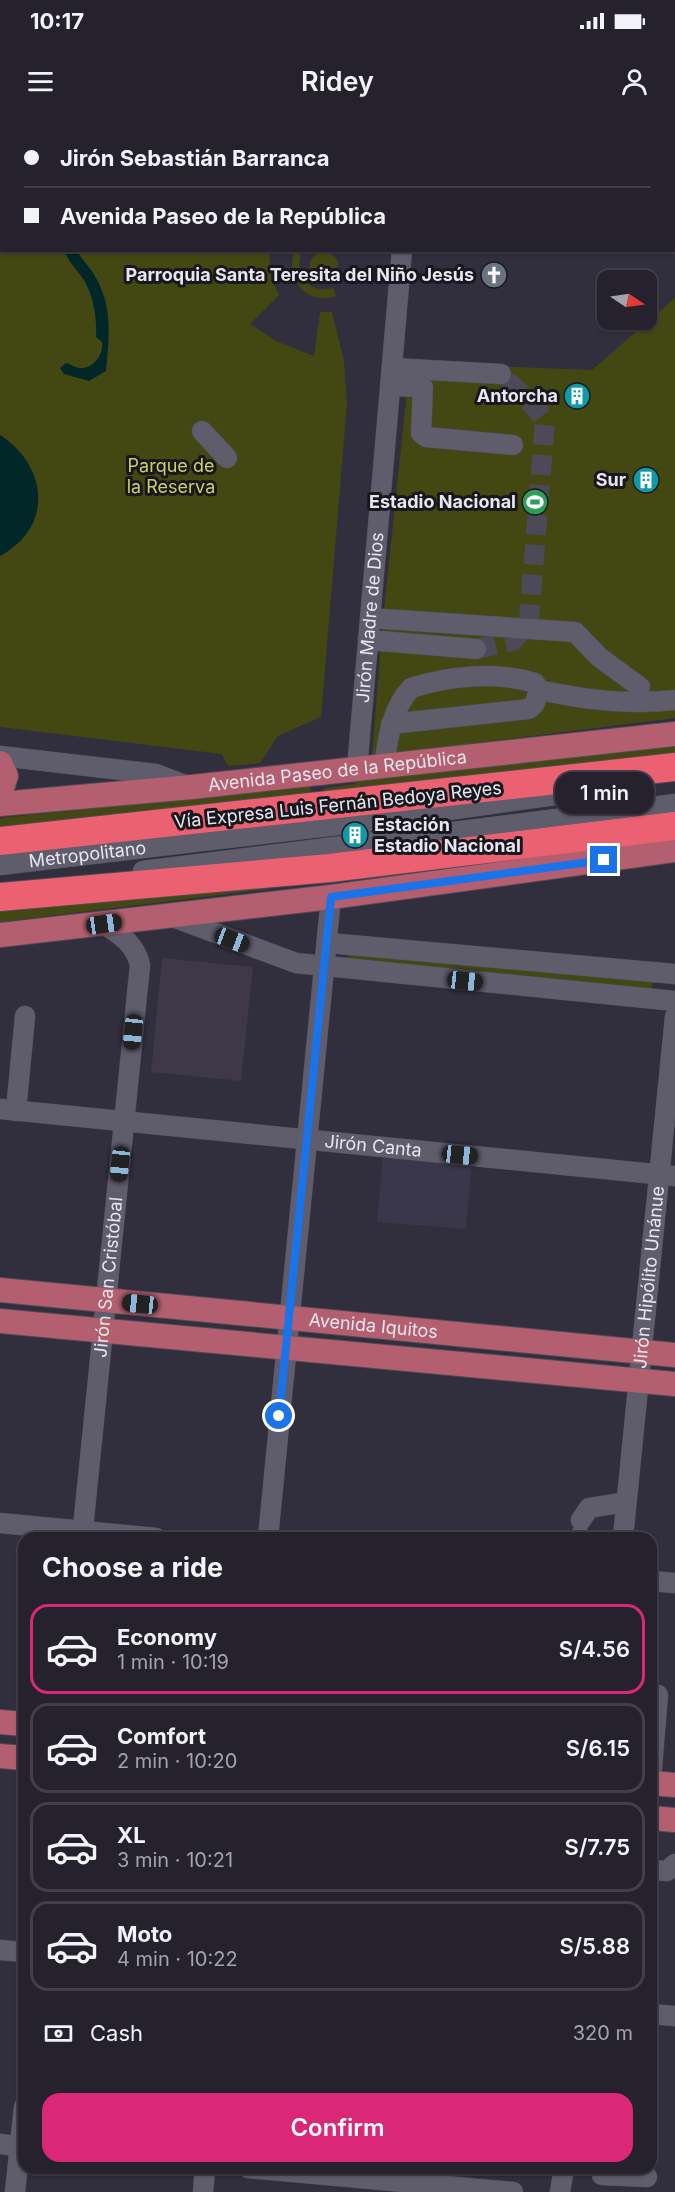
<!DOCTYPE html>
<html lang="en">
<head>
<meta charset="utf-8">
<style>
  :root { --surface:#25222e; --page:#312f3a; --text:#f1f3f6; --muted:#a3a4aa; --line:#423f4a; --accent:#db2777 }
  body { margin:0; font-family:Inter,sans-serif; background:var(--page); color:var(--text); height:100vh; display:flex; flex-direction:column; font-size:22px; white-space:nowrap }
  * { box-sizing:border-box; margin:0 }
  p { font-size:20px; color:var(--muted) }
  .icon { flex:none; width:33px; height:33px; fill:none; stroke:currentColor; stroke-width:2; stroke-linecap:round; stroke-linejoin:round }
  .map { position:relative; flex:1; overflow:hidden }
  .drawer { position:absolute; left:18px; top:1412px; width:639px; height:642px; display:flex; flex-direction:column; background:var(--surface); border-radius:18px; box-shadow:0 2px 4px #0004,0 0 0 2px var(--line) }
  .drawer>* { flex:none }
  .banner { position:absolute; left:0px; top:0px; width:675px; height:132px; box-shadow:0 2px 4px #0004,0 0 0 2px var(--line); display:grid; align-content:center; height:132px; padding:0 24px; background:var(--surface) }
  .needle { width:39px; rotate:103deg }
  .tools { position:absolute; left:597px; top:150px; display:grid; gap:12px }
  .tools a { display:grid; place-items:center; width:60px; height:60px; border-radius:12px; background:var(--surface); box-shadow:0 2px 4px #0004,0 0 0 2px var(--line); font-size:30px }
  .end { position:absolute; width:27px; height:27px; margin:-14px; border:8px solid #1a73e8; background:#fff; box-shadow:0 0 0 3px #fff }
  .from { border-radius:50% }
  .bubble { position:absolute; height:42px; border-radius:18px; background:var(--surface); box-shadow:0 2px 4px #0004,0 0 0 2px var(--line); font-size:20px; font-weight:600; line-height:42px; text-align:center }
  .car { position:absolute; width:18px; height:36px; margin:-18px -9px; border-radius:8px; box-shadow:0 0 4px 2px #0007; background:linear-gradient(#222 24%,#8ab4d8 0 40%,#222 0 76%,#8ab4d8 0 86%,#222 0) }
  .banner b { display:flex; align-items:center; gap:21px; height:57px; font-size:22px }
  .banner b+b { border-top:2px solid var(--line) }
  .banner i { width:15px; height:15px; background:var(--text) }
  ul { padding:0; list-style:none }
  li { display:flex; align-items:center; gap:18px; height:90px; margin:0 12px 9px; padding:0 12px; border:3px solid var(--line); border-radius:18px }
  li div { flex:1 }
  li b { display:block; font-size:22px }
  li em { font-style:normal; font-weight:600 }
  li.current { border-color:var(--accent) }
  li>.icon { width:54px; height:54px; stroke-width:1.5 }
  h2 { padding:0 24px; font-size:27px; line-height:72px }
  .pay { display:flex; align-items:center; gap:15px; height:66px; padding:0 24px; font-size:22px }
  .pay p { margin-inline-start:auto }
  .action { display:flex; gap:12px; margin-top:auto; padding:12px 24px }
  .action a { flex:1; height:69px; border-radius:18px; background:var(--accent); color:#fff; font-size:24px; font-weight:600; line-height:69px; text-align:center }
  .status { display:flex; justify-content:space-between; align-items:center; height:42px; padding:0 30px; background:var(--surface); direction:ltr }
  .status svg { height:16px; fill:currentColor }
  header { display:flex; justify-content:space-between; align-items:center; height:78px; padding:0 24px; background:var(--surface); font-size:27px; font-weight:600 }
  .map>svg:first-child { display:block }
  .built { fill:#3b374b }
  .education { fill:#3e3848 }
  .green { fill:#434812 }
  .water { fill:#012728 }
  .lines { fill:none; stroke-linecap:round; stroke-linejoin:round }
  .minor-tunnel { stroke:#4c4a58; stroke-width:20; stroke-dasharray:20 10; stroke-linecap:butt }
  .minor-casing { stroke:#4f4c58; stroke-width:21 }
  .major-casing { stroke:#4f4c58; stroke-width:26 }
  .highway-casing { stroke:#4f4c58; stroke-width:30 }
  .minor { stroke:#5f5c6c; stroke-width:20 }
  .major { stroke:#b35f6f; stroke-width:24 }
  .highway { stroke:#eb6171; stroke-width:28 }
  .route { stroke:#1a73e8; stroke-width:8 }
  .labels { text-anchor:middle; stroke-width:6; stroke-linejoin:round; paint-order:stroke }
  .poi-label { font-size:18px; font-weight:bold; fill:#e8e6f0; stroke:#19171e; text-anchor:end }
  .park-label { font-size:18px; fill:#c8d266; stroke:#19171e }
  .street-label { font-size:18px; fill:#e8e6f0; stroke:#19171e }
</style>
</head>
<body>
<div class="status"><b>10:17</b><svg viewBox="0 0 49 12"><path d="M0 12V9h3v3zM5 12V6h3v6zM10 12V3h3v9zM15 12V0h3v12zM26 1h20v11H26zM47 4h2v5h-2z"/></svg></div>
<header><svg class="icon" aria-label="menu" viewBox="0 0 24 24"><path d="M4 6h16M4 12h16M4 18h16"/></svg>Ridey<svg class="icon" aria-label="person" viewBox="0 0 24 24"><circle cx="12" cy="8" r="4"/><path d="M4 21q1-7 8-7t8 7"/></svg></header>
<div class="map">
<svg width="675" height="2072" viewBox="0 0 675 2072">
  <rect width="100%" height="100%" fill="#312e3d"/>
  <path class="built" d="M383,1035L472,1042L466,1109L377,1102Z"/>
  <path class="education" d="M162,838L253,847L241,961L151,952Z"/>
  <path class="green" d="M0,0H274L2,2V130L269,131L271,158L279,175L250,204L276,221L314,236L320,192H332L344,241L347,283L321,597L278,616L260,643L228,646L222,634L0,607Z
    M310 146a14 14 0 1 1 28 0a14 14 0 1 1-28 0Z
    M294,132L301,135C293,157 311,174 333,168L336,176C306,186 286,159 294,132Z
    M675,178V598L372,636L383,499L410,243L592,250Z
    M675,620V635L325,676L324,668L355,664L359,656Z
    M310,666L313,680L49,709L0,706V698Z
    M271,766L269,769L0,802V787Z
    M348,832L652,862L651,872L348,841Z"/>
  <path class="water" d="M65,131H77C82,140 91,148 96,158C113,187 109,220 106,251L89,261L64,254L60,248L66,243C71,244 75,248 80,248C93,249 104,234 102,222L96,217C97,199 94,178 85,162C79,151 68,143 65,131Z
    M0,315C48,346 54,407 0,436Z"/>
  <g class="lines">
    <path class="minor-tunnel" d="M476,529L513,521L529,501L545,301C534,283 515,270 501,254"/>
    <defs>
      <g id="minor">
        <path d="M304,0V2"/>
        <path d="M469,2V0"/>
        <path d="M554,2V0"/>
        <path d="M674,52H675"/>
        <path d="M674,71H675"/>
        <path d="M392,248L501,254"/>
        <path d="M390,266L423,267L421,313L426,317L513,325"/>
        <path d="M202,311L227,338"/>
        <path d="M370,498L575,512L599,537L640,567"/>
        <path d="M368,520L476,529"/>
        <path d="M539,570C588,580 625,585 675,580"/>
        <path d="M0,636L156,654L190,667"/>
        <path d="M384,646C388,618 391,590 411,568C448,556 497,551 535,563L539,570L535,583L529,589L391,604"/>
        <path id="s1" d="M357,649L402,130"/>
        <path id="s2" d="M0,745L371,701L598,669"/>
        <path d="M143,751L675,684"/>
        <path d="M170,796L296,843L675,881"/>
        <path d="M328,823L675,854"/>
        <path id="s3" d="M0,989L675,1056"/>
        <path d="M16,991L25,896"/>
        <path d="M581,1400L589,1388L626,1382"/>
        <path d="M0,1403L156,1418"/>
        <path d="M580,1416L581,1418"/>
        <path id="s4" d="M82,1418L140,845C135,824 122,816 104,804"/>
        <path d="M268,1418L331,777"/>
        <path id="s5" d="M623,1418L675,897"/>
        <path d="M651,1461L675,1463"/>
        <path d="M651,1658L658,1575"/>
        <path d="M651,1750L667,1751L675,1744"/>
        <path d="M0,1830L24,1832"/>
        <path d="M651,1894L675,1896"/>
        <path d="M0,2024L24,2027"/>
        <path d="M248,2048L513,2072"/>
        <path d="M602,2055L647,2057"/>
        <path d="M15,2072L24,1987"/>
        <path d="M203,2072L205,2048"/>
        <path d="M560,2072L564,2048"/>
      </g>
      <g id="major">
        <path d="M0,643L6,656L0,674"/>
        <path id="s6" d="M0,684L192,667L675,614"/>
        <path d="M0,815L331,777L675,730"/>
        <path id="s7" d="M0,1170L675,1235"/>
        <path d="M0,1201L675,1264"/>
        <path d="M0,1602L24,1604"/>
        <path d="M0,1636L24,1638"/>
        <path d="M651,1663L675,1665"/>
        <path d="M651,1698L675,1700"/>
      </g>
      <path id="highway" d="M0,721L675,647
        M0,777L330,748L675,706"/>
    </defs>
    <use href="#minor" class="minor-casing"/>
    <use href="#major" class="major-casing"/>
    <use href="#highway" class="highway-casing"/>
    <use href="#minor" class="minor"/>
    <use href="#major" class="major"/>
    <use href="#highway" class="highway"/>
  </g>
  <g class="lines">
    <path class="route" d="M279,1296L331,777L604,740"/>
  </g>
  <defs>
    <symbol id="church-disc" viewBox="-11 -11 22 22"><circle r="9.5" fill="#6b7280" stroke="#19171e"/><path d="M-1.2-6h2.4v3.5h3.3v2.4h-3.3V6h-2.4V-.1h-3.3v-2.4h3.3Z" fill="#fff"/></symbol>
    <symbol id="building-disc" viewBox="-11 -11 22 22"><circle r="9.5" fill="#0f9aa8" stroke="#19171e"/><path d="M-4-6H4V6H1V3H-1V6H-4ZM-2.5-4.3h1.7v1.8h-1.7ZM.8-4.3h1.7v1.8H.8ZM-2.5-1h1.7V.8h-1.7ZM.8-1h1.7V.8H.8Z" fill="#fff"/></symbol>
    <symbol id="stadium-disc" viewBox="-11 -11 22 22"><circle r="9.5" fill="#2e9e5b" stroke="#19171e"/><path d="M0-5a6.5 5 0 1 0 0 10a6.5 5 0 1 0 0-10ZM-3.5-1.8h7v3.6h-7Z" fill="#fff"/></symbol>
  </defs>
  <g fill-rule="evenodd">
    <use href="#church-disc" x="479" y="140" width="30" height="30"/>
    <use href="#building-disc" x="562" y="261" width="30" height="30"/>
    <use href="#building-disc" x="631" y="345" width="30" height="30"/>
    <use href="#stadium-disc" x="520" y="367" width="30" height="30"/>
    <use href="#building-disc" x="340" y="700" width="30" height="30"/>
  </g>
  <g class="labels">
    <g class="poi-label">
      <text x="474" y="161">Parroquia Santa Teresita del Niño Jesús</text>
      <text x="558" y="282">Antorcha</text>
      <text x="626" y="366">Sur</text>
      <text x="516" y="388">Estadio Nacional</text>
      <text x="374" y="711" text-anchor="start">Estación<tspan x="374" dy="21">Estadio Nacional</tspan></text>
    </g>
    <g class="park-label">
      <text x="171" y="352">Parque de<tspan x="171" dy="21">la Reserva</tspan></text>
    </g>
    <g class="street-label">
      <text dy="6" stroke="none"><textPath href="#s1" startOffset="152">Jirón Madre de Dios</textPath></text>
      <text dy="6" stroke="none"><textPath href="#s6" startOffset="339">Avenida Paseo de la República</textPath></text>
      <text transform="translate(338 685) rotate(-6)" y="6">Vía Expresa Luis Fernán Bedoya Reyes</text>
      <text dy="6" stroke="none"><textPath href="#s2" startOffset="88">Metropolitano</textPath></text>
      <text dy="6" stroke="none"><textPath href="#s3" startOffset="375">Jirón Canta</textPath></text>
      <text dy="6" stroke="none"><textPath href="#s4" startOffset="262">Jirón San Cristóbal</textPath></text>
      <text dy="6" stroke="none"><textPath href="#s5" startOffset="262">Jirón Hipólito Unánue</textPath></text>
      <text dy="6" stroke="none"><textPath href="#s7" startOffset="375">Avenida Iquitos</textPath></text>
    </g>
  </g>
</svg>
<div class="tools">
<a><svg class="needle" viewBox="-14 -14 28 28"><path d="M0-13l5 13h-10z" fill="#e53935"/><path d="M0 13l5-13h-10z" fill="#a3a4aa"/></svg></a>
</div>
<i class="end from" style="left:279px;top:1296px"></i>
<i class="end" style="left:604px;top:740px"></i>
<div class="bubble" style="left:555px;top:652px;width:99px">1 min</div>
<i class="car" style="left:104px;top:804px;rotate:82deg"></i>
<i class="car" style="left:232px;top:820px;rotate:111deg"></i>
<i class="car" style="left:465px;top:861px;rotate:96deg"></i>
<i class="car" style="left:133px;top:912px;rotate:186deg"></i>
<i class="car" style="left:460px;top:1035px;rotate:96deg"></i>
<i class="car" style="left:120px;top:1044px;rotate:186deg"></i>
<i class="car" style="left:140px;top:1184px;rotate:276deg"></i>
<div class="banner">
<b><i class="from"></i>Jirón Sebastián Barranca</b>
<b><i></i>Avenida Paseo de la República</b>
</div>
<section class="drawer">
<h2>Choose a ride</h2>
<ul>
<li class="current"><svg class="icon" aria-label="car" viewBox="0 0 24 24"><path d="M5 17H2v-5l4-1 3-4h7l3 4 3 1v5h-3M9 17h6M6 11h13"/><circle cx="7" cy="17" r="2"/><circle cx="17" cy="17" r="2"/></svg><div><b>Economy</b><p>1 min · 10:19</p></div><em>S/4.56</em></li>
<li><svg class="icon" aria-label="car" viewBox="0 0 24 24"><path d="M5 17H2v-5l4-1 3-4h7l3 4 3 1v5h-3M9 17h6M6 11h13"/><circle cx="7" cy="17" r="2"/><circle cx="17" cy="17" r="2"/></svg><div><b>Comfort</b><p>2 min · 10:20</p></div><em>S/6.15</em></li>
<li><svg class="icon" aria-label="car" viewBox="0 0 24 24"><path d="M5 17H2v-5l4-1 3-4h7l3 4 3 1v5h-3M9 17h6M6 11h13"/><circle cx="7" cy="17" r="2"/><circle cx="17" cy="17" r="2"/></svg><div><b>XL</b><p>3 min · 10:21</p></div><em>S/7.75</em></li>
<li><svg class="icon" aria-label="car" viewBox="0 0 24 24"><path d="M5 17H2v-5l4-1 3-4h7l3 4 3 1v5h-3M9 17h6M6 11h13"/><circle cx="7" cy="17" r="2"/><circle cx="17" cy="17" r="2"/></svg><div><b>Moto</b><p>4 min · 10:22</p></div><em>S/5.88</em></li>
</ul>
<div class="pay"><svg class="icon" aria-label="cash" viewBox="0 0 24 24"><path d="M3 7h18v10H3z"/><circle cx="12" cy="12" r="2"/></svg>Cash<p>320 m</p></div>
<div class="action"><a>Confirm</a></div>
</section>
</div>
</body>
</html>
